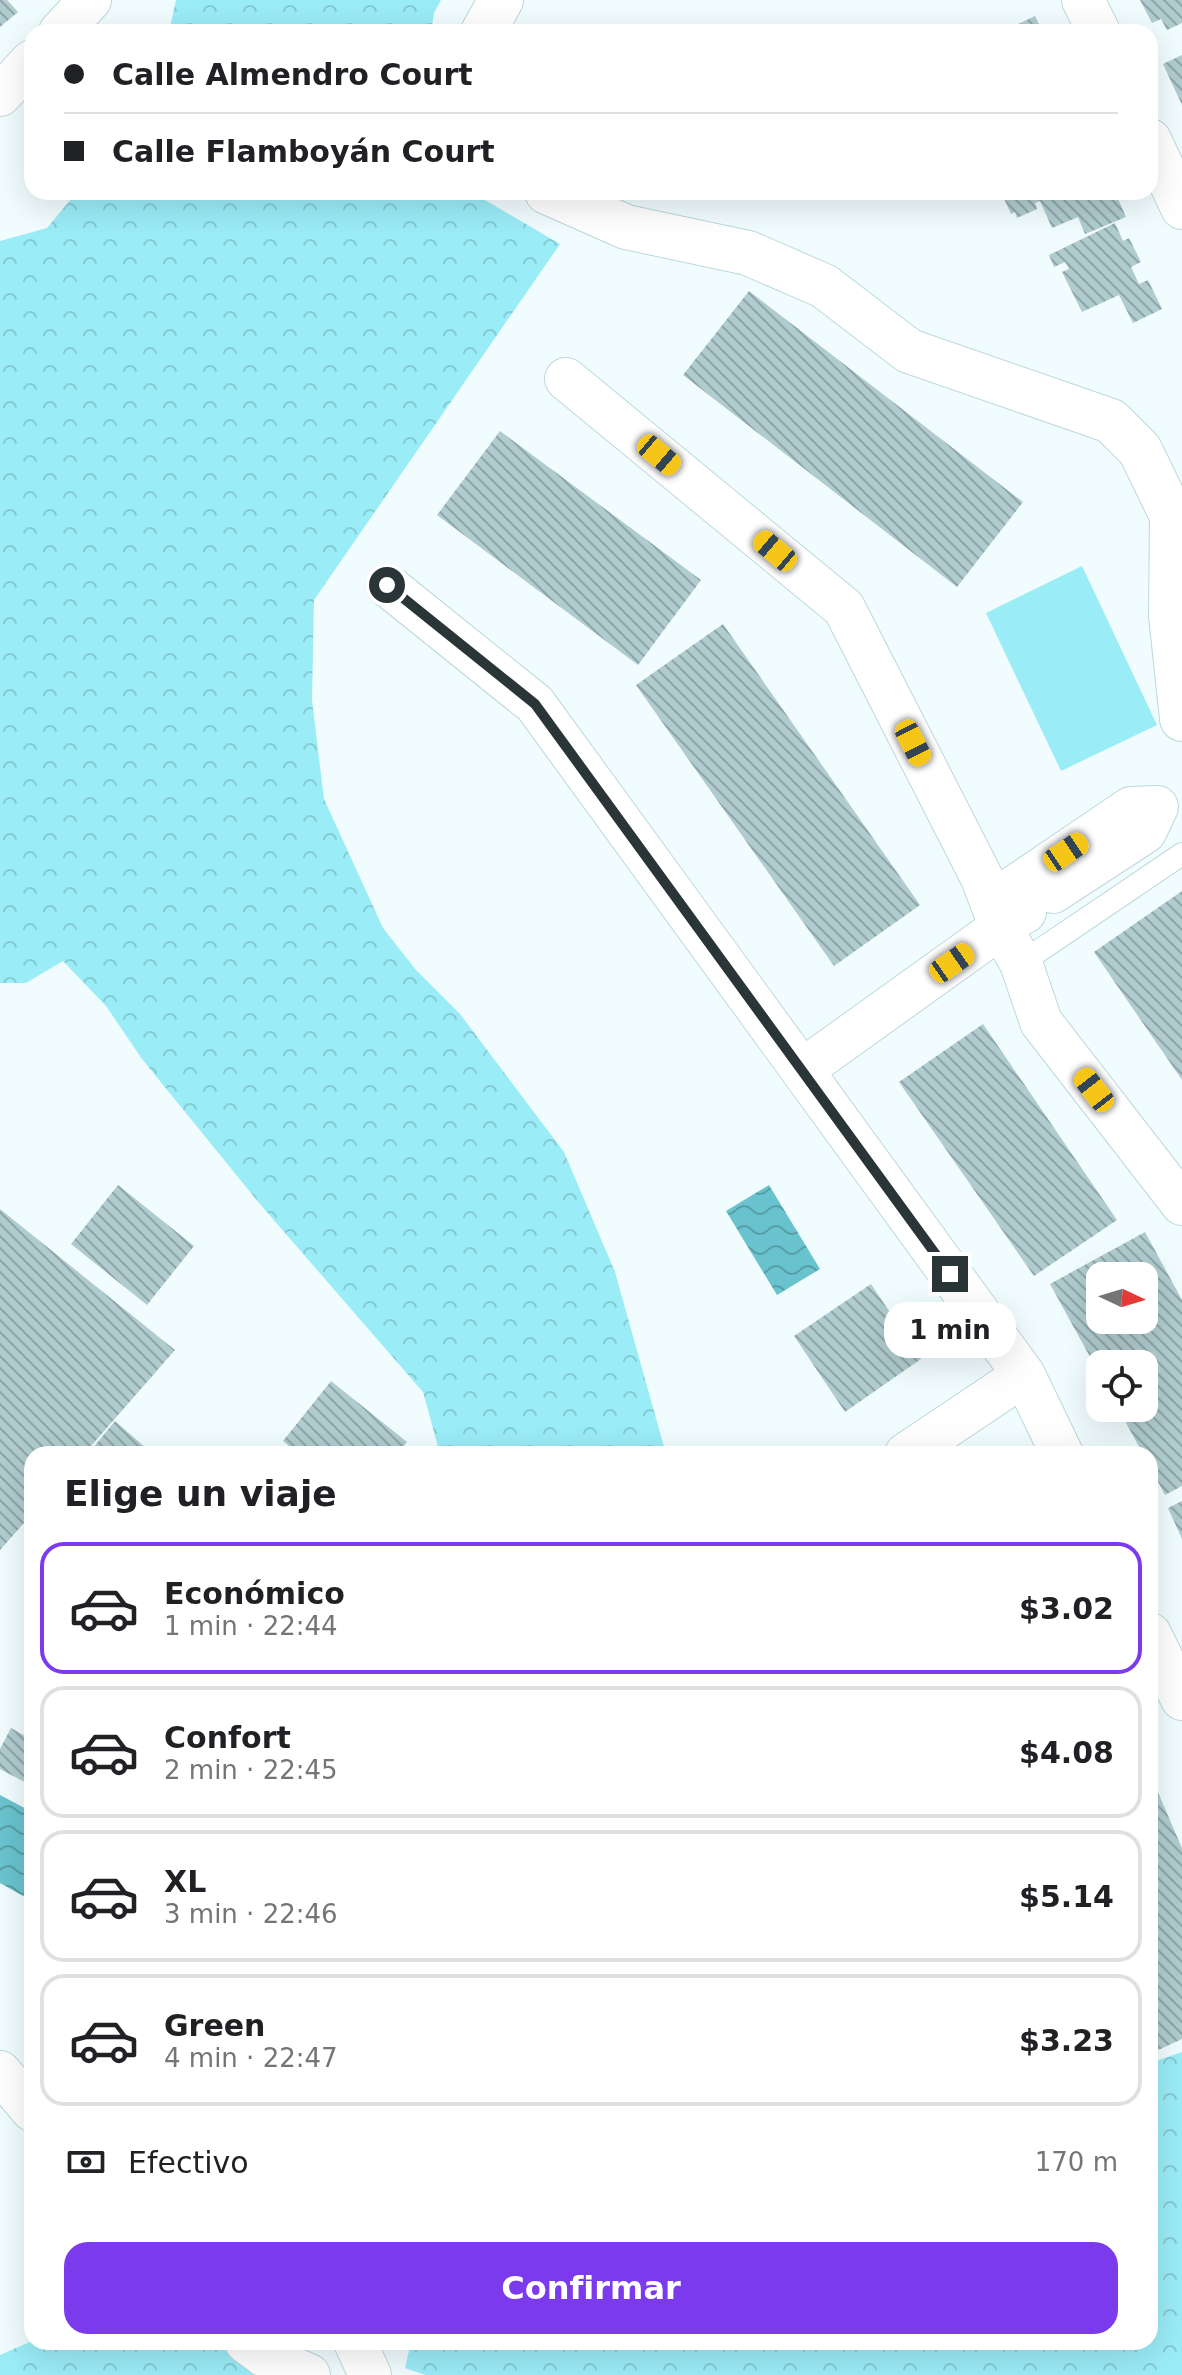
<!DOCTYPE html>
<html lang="es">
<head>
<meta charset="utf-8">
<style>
  :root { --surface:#fff; --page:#f6f6f6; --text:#202124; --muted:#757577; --line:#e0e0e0; --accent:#7c3aed }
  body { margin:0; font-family:"DejaVu Sans",sans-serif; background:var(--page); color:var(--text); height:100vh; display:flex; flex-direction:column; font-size:30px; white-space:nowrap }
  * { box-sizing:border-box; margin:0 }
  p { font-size:26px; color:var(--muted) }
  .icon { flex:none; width:44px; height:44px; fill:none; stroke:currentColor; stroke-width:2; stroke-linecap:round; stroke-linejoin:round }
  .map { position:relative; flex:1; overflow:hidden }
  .side { position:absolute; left:24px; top:1446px; width:1134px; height:904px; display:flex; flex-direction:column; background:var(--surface); border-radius:24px; box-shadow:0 8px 32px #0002 }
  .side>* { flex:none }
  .hud { position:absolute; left:24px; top:24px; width:1134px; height:176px; border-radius:24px; box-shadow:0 8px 32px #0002; display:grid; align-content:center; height:176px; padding:0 40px; background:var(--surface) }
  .needle { width:52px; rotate:94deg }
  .fabs { position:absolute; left:1086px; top:1262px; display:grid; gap:16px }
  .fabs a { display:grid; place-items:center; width:72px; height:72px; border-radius:16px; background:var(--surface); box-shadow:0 8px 32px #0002; font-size:40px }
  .end { position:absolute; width:36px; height:36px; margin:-18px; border:10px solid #2a3537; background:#fff; box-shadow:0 0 0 4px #fff }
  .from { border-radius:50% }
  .bubble { position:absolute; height:56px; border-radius:24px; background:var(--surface); box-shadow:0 8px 32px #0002; font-size:26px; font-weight:700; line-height:56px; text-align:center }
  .car { position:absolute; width:24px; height:48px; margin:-24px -12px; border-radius:10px; box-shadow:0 0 6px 2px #0007; background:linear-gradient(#f5c518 24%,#345 0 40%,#f5c518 0 76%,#345 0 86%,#f5c518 0) }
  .hud b { display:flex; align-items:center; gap:28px; height:76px; font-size:30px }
  .hud b+b { border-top:2px solid var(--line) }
  .hud i { width:20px; height:20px; background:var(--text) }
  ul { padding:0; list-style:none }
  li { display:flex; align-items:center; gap:24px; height:132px; margin:0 16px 12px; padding:0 24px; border:4px solid var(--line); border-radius:24px }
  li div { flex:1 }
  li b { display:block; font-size:30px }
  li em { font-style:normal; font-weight:700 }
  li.selected { border-color:var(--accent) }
  li>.icon { width:72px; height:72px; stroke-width:1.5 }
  h2 { padding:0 40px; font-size:36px; line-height:96px }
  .pay { display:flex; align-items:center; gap:20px; height:88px; padding:0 40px; font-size:30px }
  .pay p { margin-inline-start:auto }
  .primary-button { display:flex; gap:16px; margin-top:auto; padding:16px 40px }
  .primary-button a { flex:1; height:92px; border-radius:24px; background:var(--accent); color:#fff; font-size:32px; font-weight:700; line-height:92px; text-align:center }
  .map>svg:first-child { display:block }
  .forest { fill:url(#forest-crowns) }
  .park { fill:#9aecf7 }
  .water { fill:url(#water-waves) }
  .building { fill:url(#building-back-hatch); fill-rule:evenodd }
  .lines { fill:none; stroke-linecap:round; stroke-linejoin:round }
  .service-casing { stroke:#bcd8dc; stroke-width:24 }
  .minor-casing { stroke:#bcd8dc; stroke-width:44 }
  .tertiary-casing { stroke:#bcd8dc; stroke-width:46 }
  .service { stroke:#fff; stroke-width:22 }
  .minor { stroke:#fff; stroke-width:42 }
  .tertiary { stroke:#fff; stroke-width:44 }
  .route { stroke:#2a3537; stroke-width:10 }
</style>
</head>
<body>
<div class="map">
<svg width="1182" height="2375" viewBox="0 0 1182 2375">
  <defs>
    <pattern id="forest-crowns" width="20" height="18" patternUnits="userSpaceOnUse" patternTransform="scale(2)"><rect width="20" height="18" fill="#9aecf7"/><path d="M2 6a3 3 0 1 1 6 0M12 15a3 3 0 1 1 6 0" fill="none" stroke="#85cbd4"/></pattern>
    <pattern id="water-waves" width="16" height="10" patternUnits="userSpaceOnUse" patternTransform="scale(2)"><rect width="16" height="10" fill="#69c3ce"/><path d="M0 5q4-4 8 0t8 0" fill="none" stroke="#579fa8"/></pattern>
    <pattern id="building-back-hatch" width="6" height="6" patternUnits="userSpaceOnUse" patternTransform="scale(2)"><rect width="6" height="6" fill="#b0cccf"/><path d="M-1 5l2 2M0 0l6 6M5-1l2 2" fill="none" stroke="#8fa6a9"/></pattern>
  </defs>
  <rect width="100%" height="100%" fill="#f1fcfe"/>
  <path class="forest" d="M176,0H441L434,13L431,32H169Z
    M77,192H479L485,200L560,244L314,600L312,700L324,799L383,928L416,970L460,1014L564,1152L615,1272L666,1454H440L423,1392L259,1203L142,1059L106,1006L63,961L26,983H0V241L47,228Z
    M1182,2052V2375H425L405,2368L411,2342H1150V2063Z
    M32,2341L185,2342L219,2347L270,2375H0V2355Z"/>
  <path class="park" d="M1082,566L1157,725L1061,771L986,613Z"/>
  <path class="water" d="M769,1185L820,1269L777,1295L726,1211Z
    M0,1795L32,1812V1901L0,1883Z"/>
  <path class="building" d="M0,0H7L18,12L0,27Z
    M1140,0H1182V23L1167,30L1161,19L1152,23Z
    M1035,16L1043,32H1002Z
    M1182,55V105L1163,64Z
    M1001,192H1115L1126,217L1085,234L1078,217L1052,228L1040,201L1035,203L1037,209L1017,218L1015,212L1011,214Z
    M1115,223L1123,241L1129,238L1141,262L1131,267L1139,284L1148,280L1162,309L1133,323L1119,295L1082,312L1062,272L1069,269L1065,262L1054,267L1049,255Z
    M749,291L1023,502L957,587L683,375Z
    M500,431L701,580L638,665L437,515Z
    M723,624L920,905L834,966L636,685Z
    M1182,891V1080L1094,952Z
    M983,1024L1117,1220L1034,1276L899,1082Z
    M118,1185L194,1246L147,1305L71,1244Z
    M0,1209L175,1350L84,1454H32V1514L0,1550Z
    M1145,1232L1182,1300V1486L1165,1495L1150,1467V1454H1143L1118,1408H1144V1364H1100V1375L1050,1284ZM1100,1276H1144V1320H1100Z
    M871,1284L921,1359L845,1412L794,1336Z
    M331,1381L407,1442L397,1454H299L283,1441Z
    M115,1421L153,1454H99L92,1449Z
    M1182,1501V1539L1168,1508Z
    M11,1728L32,1740V1786L0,1769V1749Z
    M1150,1774L1182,1848V2039L1154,2052L1150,2043Z"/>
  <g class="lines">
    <defs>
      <path id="service" d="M1021,963L1182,854"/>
      <path id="minor" d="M1083,0L1099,32
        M60,32L90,0
        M0,95L32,61
        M1150,140L1182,208
        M566,379L844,608L982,878L1001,928L1021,963L1041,1022L1182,1204
        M387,585L535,704L1024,1375L1062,1454
        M1025,912L1011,920L1010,890L1131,808L1157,807L1145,832L1053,892
        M802,1070L1011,920
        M906,1454L1024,1375
        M1150,1634L1182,1699
        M0,2072L32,2110
        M246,2342L265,2356L309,2375
        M355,2342L370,2375"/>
      <path id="tertiary" d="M483,32L501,0
        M547,192L626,227L748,253L824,286L909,351L1111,421L1140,450L1172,516L1171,615L1182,719"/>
    </defs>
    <use href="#service" class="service-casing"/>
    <use href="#minor" class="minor-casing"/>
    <use href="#tertiary" class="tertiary-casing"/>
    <use href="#service" class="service"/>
    <use href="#minor" class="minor"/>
    <use href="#tertiary" class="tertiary"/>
  </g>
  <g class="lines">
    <path class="route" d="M387,585L535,704L950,1274"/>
  </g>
</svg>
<div class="fabs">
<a><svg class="needle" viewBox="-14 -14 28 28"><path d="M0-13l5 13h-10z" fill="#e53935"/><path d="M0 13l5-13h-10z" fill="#757577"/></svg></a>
<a><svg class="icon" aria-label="locate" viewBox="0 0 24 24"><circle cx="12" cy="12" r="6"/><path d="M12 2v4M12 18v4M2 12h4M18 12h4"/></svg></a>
</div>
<i class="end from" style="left:387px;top:585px"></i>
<i class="end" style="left:950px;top:1274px"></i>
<div class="bubble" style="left:884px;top:1302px;width:132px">1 min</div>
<i class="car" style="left:659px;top:455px;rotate:130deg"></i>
<i class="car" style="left:775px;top:551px;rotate:310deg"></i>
<i class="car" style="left:913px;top:743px;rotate:153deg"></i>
<i class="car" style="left:1066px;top:852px;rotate:56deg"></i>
<i class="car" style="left:952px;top:963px;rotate:55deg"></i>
<i class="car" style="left:1094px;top:1090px;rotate:322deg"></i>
<div class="hud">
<b><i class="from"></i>Calle Almendro Court</b>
<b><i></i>Calle Flamboyán Court</b>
</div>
<section class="side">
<h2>Elige un viaje</h2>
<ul>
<li class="selected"><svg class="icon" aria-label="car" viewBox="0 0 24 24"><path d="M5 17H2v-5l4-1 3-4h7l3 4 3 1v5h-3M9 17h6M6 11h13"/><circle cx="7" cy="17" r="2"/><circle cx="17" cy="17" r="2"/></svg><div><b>Económico</b><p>1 min · 22:44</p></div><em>$3.02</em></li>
<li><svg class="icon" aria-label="car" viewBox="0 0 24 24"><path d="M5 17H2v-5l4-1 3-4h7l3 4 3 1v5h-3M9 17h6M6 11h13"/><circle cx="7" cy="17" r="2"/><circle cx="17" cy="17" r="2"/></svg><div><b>Confort</b><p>2 min · 22:45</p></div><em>$4.08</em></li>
<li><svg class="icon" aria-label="car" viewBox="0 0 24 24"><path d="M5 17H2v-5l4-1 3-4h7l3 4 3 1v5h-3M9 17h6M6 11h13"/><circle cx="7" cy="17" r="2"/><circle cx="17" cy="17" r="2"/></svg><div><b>XL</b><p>3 min · 22:46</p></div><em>$5.14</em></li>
<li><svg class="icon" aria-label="car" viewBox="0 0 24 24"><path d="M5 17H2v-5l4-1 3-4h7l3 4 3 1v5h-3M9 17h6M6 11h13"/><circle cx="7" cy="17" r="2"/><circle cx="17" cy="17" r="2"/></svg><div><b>Green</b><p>4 min · 22:47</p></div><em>$3.23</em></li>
</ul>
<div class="pay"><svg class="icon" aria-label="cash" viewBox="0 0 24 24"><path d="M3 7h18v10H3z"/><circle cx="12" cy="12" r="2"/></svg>Efectivo<p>170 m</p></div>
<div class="primary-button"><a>Confirmar</a></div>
</section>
</div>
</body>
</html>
